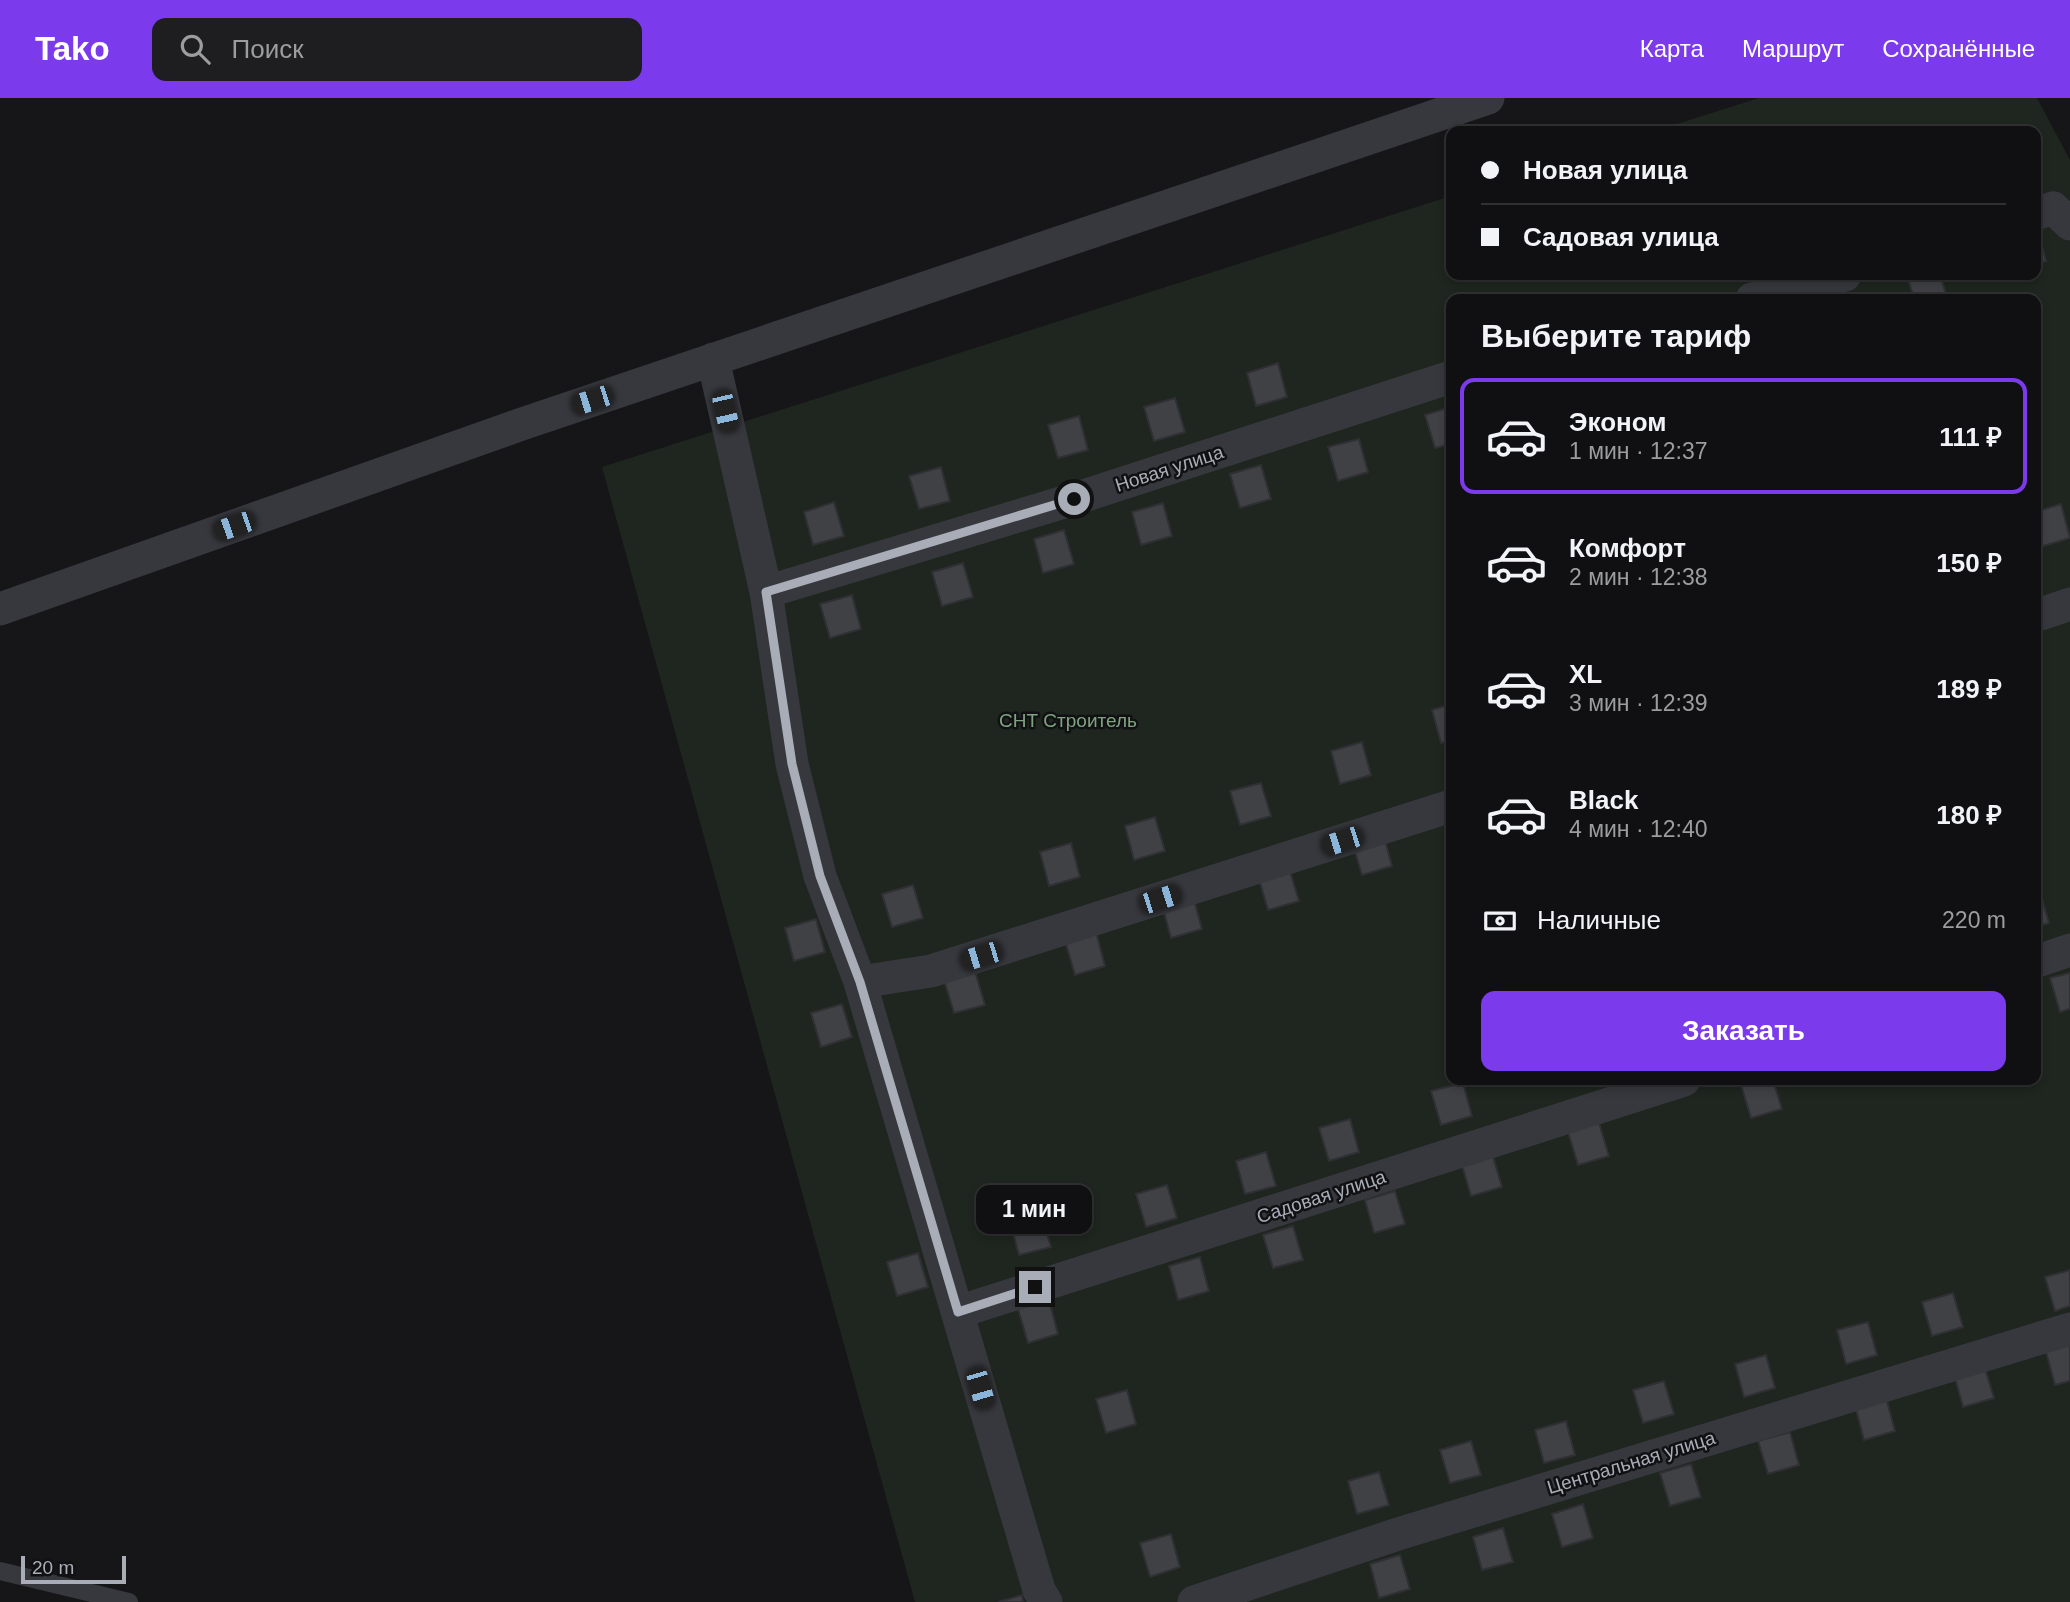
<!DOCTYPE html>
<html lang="ru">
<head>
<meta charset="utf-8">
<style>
  :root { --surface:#101012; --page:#1e1e20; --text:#f1f3f6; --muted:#9c9d9f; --line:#303032; --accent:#7c3aed }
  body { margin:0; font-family:Helvetica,sans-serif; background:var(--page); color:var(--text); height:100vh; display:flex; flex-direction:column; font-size:26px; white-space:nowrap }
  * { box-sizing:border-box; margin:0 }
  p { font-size:23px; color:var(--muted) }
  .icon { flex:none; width:38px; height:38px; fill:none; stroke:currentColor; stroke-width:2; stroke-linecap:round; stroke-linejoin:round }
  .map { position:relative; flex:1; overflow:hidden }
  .details { position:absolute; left:1446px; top:196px; width:595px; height:791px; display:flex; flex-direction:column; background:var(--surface); border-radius:14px; box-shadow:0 4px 10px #0003,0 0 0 2px var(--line) }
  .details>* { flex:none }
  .hud { position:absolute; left:1446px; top:28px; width:595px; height:154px; border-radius:14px; box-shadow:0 4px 10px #0003,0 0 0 2px var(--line); display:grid; align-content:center; height:154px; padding:0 35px; background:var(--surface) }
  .scale { position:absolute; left:21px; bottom:18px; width:105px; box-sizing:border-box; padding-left:7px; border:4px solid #a8adb8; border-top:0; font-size:19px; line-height:24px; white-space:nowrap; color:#a8adb8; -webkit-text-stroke:5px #111113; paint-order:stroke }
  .end { position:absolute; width:32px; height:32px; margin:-16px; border:9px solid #a8adb8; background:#111; box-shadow:0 0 0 4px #111 }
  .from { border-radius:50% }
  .bubble { position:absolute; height:49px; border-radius:14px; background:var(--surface); box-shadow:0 4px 10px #0003,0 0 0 2px var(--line); font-size:23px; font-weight:600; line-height:49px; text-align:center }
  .car { position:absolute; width:21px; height:42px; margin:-21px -10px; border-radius:9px; box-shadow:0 0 5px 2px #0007; background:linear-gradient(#222 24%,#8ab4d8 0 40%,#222 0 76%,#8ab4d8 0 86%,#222 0) }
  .hud b { display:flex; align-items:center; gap:24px; height:66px; font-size:26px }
  .hud b+b { border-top:2px solid var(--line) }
  .hud i { width:18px; height:18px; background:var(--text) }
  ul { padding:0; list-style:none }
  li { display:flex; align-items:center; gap:21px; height:116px; margin:0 14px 10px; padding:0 21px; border:4px solid transparent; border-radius:14px }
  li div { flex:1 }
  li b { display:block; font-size:26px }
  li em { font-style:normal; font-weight:600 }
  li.on { border-color:var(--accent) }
  li>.icon { width:63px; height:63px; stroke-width:1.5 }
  h2 { padding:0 35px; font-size:32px; line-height:84px }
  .pay { display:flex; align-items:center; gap:18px; height:77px; padding:0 35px; font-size:26px }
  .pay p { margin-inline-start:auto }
  .cta { display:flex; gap:14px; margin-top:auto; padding:14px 35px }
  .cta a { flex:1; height:80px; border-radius:14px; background:var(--accent); color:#fff; font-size:28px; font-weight:600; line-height:80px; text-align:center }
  header { display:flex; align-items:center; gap:42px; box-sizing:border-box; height:98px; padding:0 35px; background:var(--accent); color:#fff }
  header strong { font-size:33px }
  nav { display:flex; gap:38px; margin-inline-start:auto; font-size:24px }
  .search { width:490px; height:63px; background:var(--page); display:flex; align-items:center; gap:18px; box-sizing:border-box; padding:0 24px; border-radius:14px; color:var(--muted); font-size:26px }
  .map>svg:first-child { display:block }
  .green { fill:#1e261f; fill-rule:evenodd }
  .building { fill:#404145; stroke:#303034; stroke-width:2 }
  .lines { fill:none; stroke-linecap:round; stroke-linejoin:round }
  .lane { stroke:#37383d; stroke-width:18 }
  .street { stroke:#37383d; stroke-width:33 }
  .route { stroke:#a8adb8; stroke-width:9 }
  .labels { text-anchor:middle; stroke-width:5; stroke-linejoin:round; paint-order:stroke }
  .street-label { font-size:19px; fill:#a8adb8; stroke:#111113 }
  .park-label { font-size:19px; fill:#7fa381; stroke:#111113 }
</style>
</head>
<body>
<header>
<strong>Tako</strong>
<div class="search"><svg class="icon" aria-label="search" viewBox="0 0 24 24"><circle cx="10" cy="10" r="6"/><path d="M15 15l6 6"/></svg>Поиск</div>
<nav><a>Карта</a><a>Маршрут</a><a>Сохранённые</a></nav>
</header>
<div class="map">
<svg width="2070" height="1504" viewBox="0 0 2070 1504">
  <rect width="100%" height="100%" fill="#161618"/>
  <path class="green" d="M1759,0H2037L2070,62V1504H915L602,369L1451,98V177H2035V33H1655ZM1451,201H2035V982H1451Z"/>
  <path class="building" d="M2037,129L2046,163L2035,166V130Z
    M1907,177H1940L1946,196L1928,201H1914Z
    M1278,265L1287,299L1256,308L1247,275Z
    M1175,300L1185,334L1154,343L1144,309Z
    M1451,309V346L1435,350L1425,317Z
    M1079,318L1088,352L1058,360L1048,327Z
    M1359,341L1368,374L1338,383L1328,349Z
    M1261,367L1271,401L1240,410L1230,376Z
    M941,369L950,403L919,411L909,378Z
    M834,404L844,438L813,447L804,414Z
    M1163,405L1172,438L1141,447L1132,414Z
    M2061,406L2070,440L2040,449L2035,432V414Z
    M1064,432L1074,466L1043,475L1034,441Z
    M963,465L973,499L942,508L932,474Z
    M852,497L861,531L830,540L820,506Z
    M1451,606V642L1441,645L1432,612Z
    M1362,644L1371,677L1340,686L1331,653Z
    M1261,685L1271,718L1240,727L1230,693Z
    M1155,719L1165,753L1134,762L1125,728Z
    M1383,735L1392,768L1362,777L1352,744Z
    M1071,745L1080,779L1049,788L1040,754Z
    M1289,770L1299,803L1268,812L1258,778Z
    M913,787L923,820L892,829L882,796Z
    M2039,791L2049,825L2035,829V793Z
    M1193,798L1202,831L1171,840L1162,807Z
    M816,821L825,854L794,863L785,830Z
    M1096,834L1105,868L1075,877L1065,843Z
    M975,873L985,907L954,915L944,882Z
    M2070,875V911L2060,914L2050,880Z
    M842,906L852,939L821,949L811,915Z
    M1758,982H1773L1782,1011L1751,1020L1741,987Z
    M1463,985L1472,1018L1441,1027L1431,993Z
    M1350,1021L1359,1054L1329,1063L1319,1030Z
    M1599,1025L1609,1058L1578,1067L1568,1034Z
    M1266,1054L1276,1088L1245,1096L1236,1063Z
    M1492,1055L1502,1089L1471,1098L1461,1064Z
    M1167,1087L1177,1120L1146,1129L1136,1096Z
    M1395,1093L1405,1126L1374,1135L1365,1102Z
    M1041,1115L1051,1149L1019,1157L1010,1124Z
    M1293,1128L1303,1162L1273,1170L1263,1137Z
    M918,1155L928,1189L897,1198L887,1164Z
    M1200,1159L1209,1193L1178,1202L1169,1168Z
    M2070,1172V1208L2055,1213L2045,1179Z
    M1953,1195L1963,1229L1932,1238L1922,1204Z
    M1049,1202L1058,1236L1028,1245L1018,1211Z
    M1868,1224L1877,1257L1846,1266L1837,1232Z
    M2070,1247V1283L2055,1287L2046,1254Z
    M1766,1257L1775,1290L1744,1299L1735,1266Z
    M1984,1267L1994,1300L1963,1309L1954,1276Z
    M1664,1283L1674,1316L1643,1325L1633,1292Z
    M1127,1292L1136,1326L1106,1335L1096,1301Z
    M1886,1299L1895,1333L1864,1342L1855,1308Z
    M1566,1323L1575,1357L1544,1365L1535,1332Z
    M1790,1334L1799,1367L1768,1376L1758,1343Z
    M1471,1343L1481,1377L1450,1385L1440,1352Z
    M1691,1366L1701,1399L1670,1408L1660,1375Z
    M1379,1374L1389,1407L1357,1416L1348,1383Z
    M1583,1406L1593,1440L1562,1449L1552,1416Z
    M1503,1430L1513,1464L1482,1472L1473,1439Z
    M1171,1436L1180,1469L1150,1479L1140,1445Z
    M1400,1457L1410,1491L1379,1500L1370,1466Z
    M1022,1497L1023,1504H998Z"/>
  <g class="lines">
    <path class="lane" d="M0,1473L129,1504"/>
    <path class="street" d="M2035,116L2053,110L2070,126
      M1752,201L1845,177
      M713,261L766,494L792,666L820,778L860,884L1039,1492L1046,1504
      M766,494L1074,401L1451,279
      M0,511L519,327L1488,0
      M2035,518L2070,506
      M2035,864L2070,852
      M860,884L931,873L1451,708
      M958,1214L1684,982
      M1194,1504L1398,1436L2070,1231"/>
  </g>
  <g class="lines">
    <path class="route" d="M1035,1189L958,1214L860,884L820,778L792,666L766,494L1074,401"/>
  </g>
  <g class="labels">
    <g class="street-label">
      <text transform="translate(1169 370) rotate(-18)" y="7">Новая улица</text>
      <text transform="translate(1321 1098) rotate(-18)" y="7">Садовая улица</text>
      <text transform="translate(1631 1364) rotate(-17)" y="7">Центральная улица</text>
    </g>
    <g class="park-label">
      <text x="1068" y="629">СНТ Строитель</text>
    </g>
  </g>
</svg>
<div class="scale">20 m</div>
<i class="end from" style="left:1074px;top:401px"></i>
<i class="end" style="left:1035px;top:1189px"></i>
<div class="bubble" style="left:976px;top:1087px;width:116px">1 мин</div>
<i class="car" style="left:592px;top:302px;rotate:252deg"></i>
<i class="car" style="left:725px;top:313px;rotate:167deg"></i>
<i class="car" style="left:234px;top:428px;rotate:251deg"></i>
<i class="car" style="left:1342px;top:743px;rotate:252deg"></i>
<i class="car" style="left:1160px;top:801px;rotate:72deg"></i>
<i class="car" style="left:981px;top:858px;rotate:253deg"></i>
<i class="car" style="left:980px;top:1290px;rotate:164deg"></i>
<div class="hud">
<b><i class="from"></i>Новая улица</b>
<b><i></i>Садовая улица</b>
</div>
<section class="details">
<h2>Выберите тариф</h2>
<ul>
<li class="on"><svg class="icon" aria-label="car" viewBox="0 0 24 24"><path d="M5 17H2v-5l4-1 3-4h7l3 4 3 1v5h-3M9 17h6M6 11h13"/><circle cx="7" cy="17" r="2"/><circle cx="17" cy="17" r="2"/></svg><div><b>Эконом</b><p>1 мин · 12:37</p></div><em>111 ₽</em></li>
<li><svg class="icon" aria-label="car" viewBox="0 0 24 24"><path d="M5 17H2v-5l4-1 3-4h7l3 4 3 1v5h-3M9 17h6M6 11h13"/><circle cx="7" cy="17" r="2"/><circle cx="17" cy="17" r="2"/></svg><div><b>Комфорт</b><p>2 мин · 12:38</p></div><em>150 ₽</em></li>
<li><svg class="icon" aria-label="car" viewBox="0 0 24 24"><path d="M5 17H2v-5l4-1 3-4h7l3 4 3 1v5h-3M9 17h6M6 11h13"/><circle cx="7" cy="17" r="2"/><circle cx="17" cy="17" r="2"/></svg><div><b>XL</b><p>3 мин · 12:39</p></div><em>189 ₽</em></li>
<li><svg class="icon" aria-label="car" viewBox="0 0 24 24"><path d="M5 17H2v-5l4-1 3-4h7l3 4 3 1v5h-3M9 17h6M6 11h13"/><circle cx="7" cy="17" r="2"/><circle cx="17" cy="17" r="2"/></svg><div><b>Black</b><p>4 мин · 12:40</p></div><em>180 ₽</em></li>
</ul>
<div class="pay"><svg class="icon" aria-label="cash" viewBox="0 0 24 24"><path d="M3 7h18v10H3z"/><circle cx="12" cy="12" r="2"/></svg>Наличные<p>220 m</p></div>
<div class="cta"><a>Заказать</a></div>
</section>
</div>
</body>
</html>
